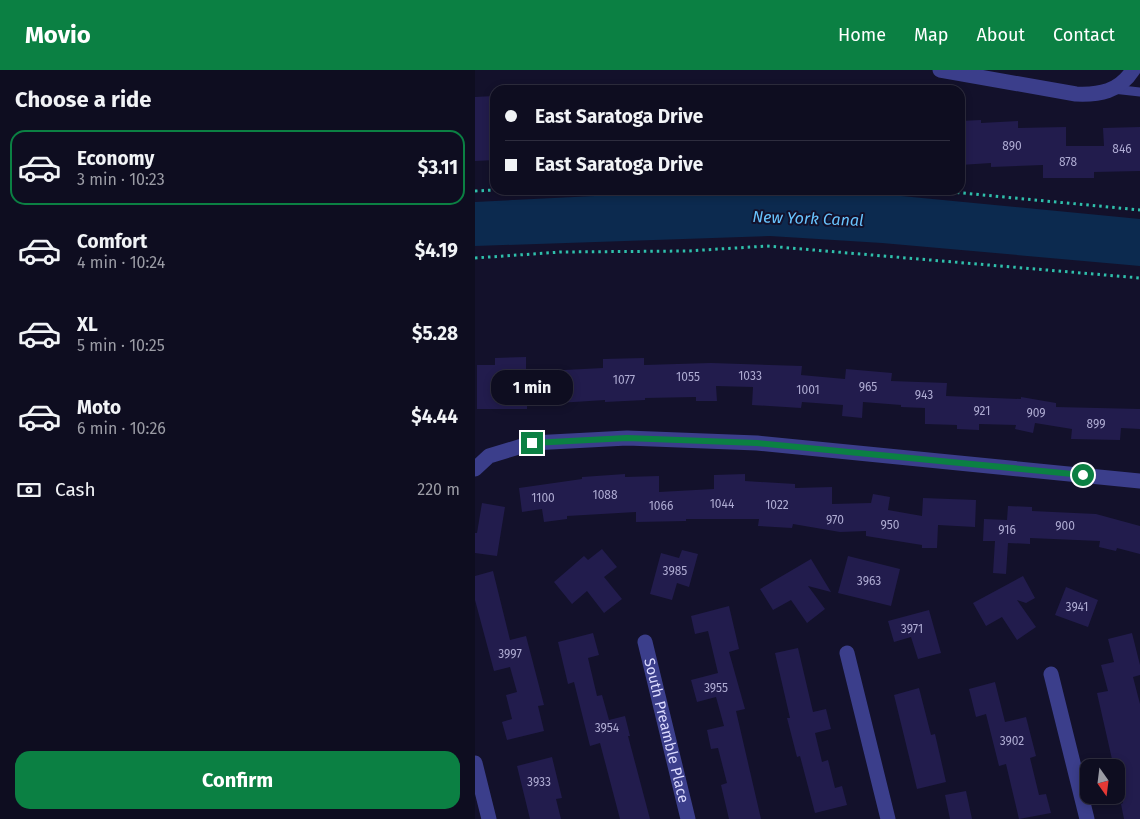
<!DOCTYPE html>
<html lang="en">
<head>
<meta charset="utf-8">
<style>
  :root { --surface:#0e0d20; --page:#1c1b2d; --text:#f1f3f6; --muted:#9b9ca5; --line:#2e2d3e; --accent:#0b8043 }
  body { margin:0; font-family:"Fira Sans",sans-serif; background:var(--page); color:var(--text); height:100vh; display:flex; flex-direction:column; font-size:19px; white-space:nowrap }
  * { box-sizing:border-box; margin:0 }
  p { font-size:16px; color:var(--muted) }
  .icon { flex:none; width:28px; height:28px; fill:none; stroke:currentColor; stroke-width:2; stroke-linecap:round; stroke-linejoin:round }
  .map { position:relative; flex:1; overflow:hidden }
  .drawer { display:flex; flex-direction:column; background:var(--surface); width:475px }
  .drawer>* { flex:none }
  .guide { position:absolute; left:15px; top:15px; width:475px; height:110px; border-radius:15px; box-shadow:0 2px 8px #0003,0 0 0 1px var(--line); display:grid; align-content:center; height:110px; padding:0 15px; background:var(--surface) }
  .needle { width:32px; rotate:166deg }
  .buttons { position:absolute; left:605px; top:689px; display:grid; gap:10px }
  .buttons a { display:grid; place-items:center; width:45px; height:45px; border-radius:10px; background:var(--surface); box-shadow:0 2px 8px #0003,0 0 0 1px var(--line); font-size:25px }
  .end { position:absolute; width:22px; height:22px; margin:-11px; border:6px solid #0b8043; background:#fff; box-shadow:0 0 0 2px #fff }
  .from { border-radius:50% }
  .bubble { position:absolute; height:35px; border-radius:15px; background:var(--surface); box-shadow:0 2px 8px #0003,0 0 0 1px var(--line); font-size:16px; font-weight:700; line-height:35px; text-align:center }
  .guide b { display:flex; align-items:center; gap:18px; height:48px; font-size:19px }
  .guide b+b { border-top:1px solid var(--line) }
  .guide i { width:12px; height:12px; background:var(--text) }
  ul { padding:0; list-style:none }
  li { display:flex; align-items:center; gap:15px; height:75px; margin:0 10px 8px; padding:0 5px; border:2px solid transparent; border-radius:15px }
  li div { flex:1 }
  li b { display:block; font-size:19px }
  li em { font-style:normal; font-weight:700 }
  li.selected { border-color:var(--accent) }
  li>.icon { width:45px; height:45px; stroke-width:1.5 }
  h2 { padding:0 15px; font-size:22px; line-height:60px }
  .pay { display:flex; align-items:center; gap:12px; height:55px; padding:0 15px; font-size:19px }
  .pay p { margin-inline-start:auto }
  .button { display:flex; gap:10px; margin-top:auto; padding:10px 15px }
  .button a { flex:1; height:58px; border-radius:15px; background:var(--accent); color:#fff; font-size:20px; font-weight:700; line-height:58px; text-align:center }
  header { display:flex; align-items:center; gap:30px; box-sizing:border-box; height:70px; padding:0 25px; background:var(--accent); color:#fff }
  header strong { font-size:24px }
  nav { display:flex; gap:28px; margin-inline-start:auto; font-size:18px }
  main { display:flex; flex:1; min-height:0 }
  .map>svg:first-child { display:block }
  .water { fill:#0c2a4f }
  .building { fill:#221c4d }
  .lines { fill:none; stroke-linecap:round; stroke-linejoin:round }
  .path { stroke:#2fbfab; stroke-width:3; stroke-dasharray:2.5 4; stroke-linecap:butt }
  .lane { stroke:#3b3e8b; stroke-width:9 }
  .street { stroke:#3b3e8b; stroke-width:15 }
  .route { stroke:#0b8043; stroke-width:6 }
  .labels { text-anchor:middle; stroke-width:4; stroke-linejoin:round; paint-order:stroke }
  .number-label { font-size:12px; fill:#aeabd2 }
  .street-label { font-size:15px; fill:#dcdbff; stroke:#13112b }
  .water-label { font-size:16px; font-style:italic; fill:#69c5ff; stroke:#13112b }
</style>
</head>
<body>
<header>
<strong>Movio</strong>
<nav><a>Home</a><a>Map</a><a>About</a><a>Contact</a></nav>
</header>
<main>
<section class="drawer">
<h2>Choose a ride</h2>
<ul>
<li class="selected"><svg class="icon" aria-label="car" viewBox="0 0 24 24"><path d="M5 17H2v-5l4-1 3-4h7l3 4 3 1v5h-3M9 17h6M6 11h13"/><circle cx="7" cy="17" r="2"/><circle cx="17" cy="17" r="2"/></svg><div><b>Economy</b><p>3 min · 10:23</p></div><em>$3.11</em></li>
<li><svg class="icon" aria-label="car" viewBox="0 0 24 24"><path d="M5 17H2v-5l4-1 3-4h7l3 4 3 1v5h-3M9 17h6M6 11h13"/><circle cx="7" cy="17" r="2"/><circle cx="17" cy="17" r="2"/></svg><div><b>Comfort</b><p>4 min · 10:24</p></div><em>$4.19</em></li>
<li><svg class="icon" aria-label="car" viewBox="0 0 24 24"><path d="M5 17H2v-5l4-1 3-4h7l3 4 3 1v5h-3M9 17h6M6 11h13"/><circle cx="7" cy="17" r="2"/><circle cx="17" cy="17" r="2"/></svg><div><b>XL</b><p>5 min · 10:25</p></div><em>$5.28</em></li>
<li><svg class="icon" aria-label="car" viewBox="0 0 24 24"><path d="M5 17H2v-5l4-1 3-4h7l3 4 3 1v5h-3M9 17h6M6 11h13"/><circle cx="7" cy="17" r="2"/><circle cx="17" cy="17" r="2"/></svg><div><b>Moto</b><p>6 min · 10:26</p></div><em>$4.44</em></li>
</ul>
<div class="pay"><svg class="icon" aria-label="cash" viewBox="0 0 24 24"><path d="M3 7h18v10H3z"/><circle cx="12" cy="12" r="2"/></svg>Cash<p>220 m</p></div>
<div class="button"><a>Confirm</a></div>
</section>
<div class="map">
<svg width="665" height="749" viewBox="0 0 665 749">
  <rect width="100%" height="100%" fill="#13112b"/>
  <path class="water" d="M301,120L416,125L665,149V196L407,173L295,166L0,176V132L160,124Z"/>
  <path class="building" d="M19,26L20,90L0,91V27Z
    M506,50V53L543,51V58L591,57V76H629L628,58L665,57V101L619,102V108H568V95L516,97V93L485,95V51Z
    M51,287V302L128,298V289L169,288V295L236,293L327,296L326,305L370,309L371,299L417,303L416,311L472,313L471,326L546,329V327L581,333V337L665,339V359L646,358L645,370L596,369L597,359L560,353L558,363L540,359L541,355L504,354V360L482,359V355L450,354V338L426,337V335L388,332L387,348L367,346L368,335L327,332L326,338L277,335L278,317L241,316L242,331H221V327L170,328V330L130,332V330L52,335V339H2V295H20V288Z
    M150,404V407L184,406V422L239,419V405L270,404V411L320,414V418L357,417V434L396,433L398,424L415,427L413,440L447,446L448,428L501,430L500,457L463,455L462,478H447V475L391,466V461L365,462L318,454L317,458L283,456L284,449H211V451L161,452V442L92,446V449L69,452L67,439L47,442L44,418L107,409V407Z
    M7,433L30,437L22,486L0,483V463H2Z
    M533,436L557,437V441L621,444L665,456V484L642,478L641,481L624,477L625,471L555,468V474L533,473L531,504L518,503L520,471H508L509,449L532,450Z
    M127,479L142,497L129,507L147,529L129,543L112,521L97,534L79,512L109,486L113,490Z
    M207,480L223,484L214,517L202,513L197,530L175,524L186,483L204,488Z
    M373,486L425,499L416,536L363,523Z
    M336,489L356,522L333,516L350,539L332,553L316,530L298,540L285,519Z
    M18,501L35,570L51,566L69,635L63,636L69,661L32,670L27,652L37,649L31,625L42,622L35,597L19,601L0,530V506Z
    M548,506L560,528L551,533L542,530L561,557L542,570L527,547L511,556L498,533Z
    M591,517L623,530L613,557L580,545Z
    M254,536L264,579L254,582L270,639L261,641L286,749H254L246,715L252,713L243,678L236,679L232,660L249,656L241,627L222,632L216,610L243,603L233,561L220,564L216,546Z
    M454,540L466,583L443,589L436,567L419,572L413,551Z
    M118,563L124,585L113,588L122,626L127,625L134,650L150,646L155,666H153L175,749H145L125,673L115,676L99,612L93,614L83,572Z
    M657,563L665,595V605L658,607L665,634V749H649L646,734L648,733L641,706V698H639L622,623L633,621L626,595L639,592L633,569Z
    M323,578L338,642L351,639L356,659L340,663L347,692L353,690L360,718L367,716L372,735L340,743L325,686L322,687L312,648H315L300,583Z
    M520,612L530,652L551,647L561,686L555,688L564,725L571,724L576,743L544,749L531,694L524,696L511,644L501,647L494,619Z
    M444,618L456,665L460,664L471,712L442,719L419,625Z
    M77,687L87,728L81,729L86,749H55L42,696Z
    M491,721L497,749H475L470,725Z"/>
  <g class="lines">
    <path class="path" d="M456,120L665,140
      M0,121L20,120
      M0,188L86,182L213,181L292,176L665,208"/>
    <path class="lane" d="M638,19L665,22"/>
    <g class="street">
      <path d="M465,0L601,24C624,25 644,22 658,0"/>
      <path d="M0,399L14,386L57,373L152,368L282,373L665,411"/>
      <path id="s1" d="M170,572L213,749"/>
      <path d="M372,583L413,749"/>
      <path d="M576,604L612,749"/>
      <path d="M0,693L14,749"/>
    </g>
  </g>
  <g class="lines">
    <path class="route" d="M57,373L152,368L282,373L608,405"/>
  </g>
  <g class="labels">
    <g class="number-label">
      <text x="537" y="80">890</text>
      <text x="647" y="83">846</text>
      <text x="593" y="96">878</text>
      <text x="275" y="310">1033</text>
      <text x="213" y="311">1055</text>
      <text x="149" y="314">1077</text>
      <text x="393" y="321">965</text>
      <text x="333" y="324">1001</text>
      <text x="449" y="329">943</text>
      <text x="507" y="345">921</text>
      <text x="561" y="347">909</text>
      <text x="621" y="358">899</text>
      <text x="130" y="429">1088</text>
      <text x="68" y="432">1100</text>
      <text x="247" y="438">1044</text>
      <text x="302" y="439">1022</text>
      <text x="186" y="440">1066</text>
      <text x="360" y="454">970</text>
      <text x="415" y="459">950</text>
      <text x="590" y="460">900</text>
      <text x="532" y="464">916</text>
      <text x="200" y="505">3985</text>
      <text x="394" y="515">3963</text>
      <text x="602" y="541">3941</text>
      <text x="437" y="563">3971</text>
      <text x="35" y="588">3997</text>
      <text x="241" y="622">3955</text>
      <text x="132" y="662">3954</text>
      <text x="537" y="675">3902</text>
      <text x="64" y="716">3933</text>
    </g>
    <g class="street-label">
      <text dy="5" stroke="none"><textPath href="#s1" startOffset="91">South Preamble Place</textPath></text>
    </g>
    <g class="water-label">
      <text transform="translate(333 148) rotate(2)" y="6">New York Canal</text>
    </g>
  </g>
</svg>
<div class="buttons">
<a><svg class="needle" viewBox="-14 -14 28 28"><path d="M0-13l5 13h-10z" fill="#e53935"/><path d="M0 13l5-13h-10z" fill="#9b9ca5"/></svg></a>
</div>
<i class="end from" style="left:608px;top:405px"></i>
<i class="end" style="left:57px;top:373px"></i>
<div class="bubble" style="left:16px;top:300px;width:82px">1 min</div>
<div class="guide">
<b><i class="from"></i>East Saratoga Drive</b>
<b><i></i>East Saratoga Drive</b>
</div>
</div>
</main>
</body>
</html>
